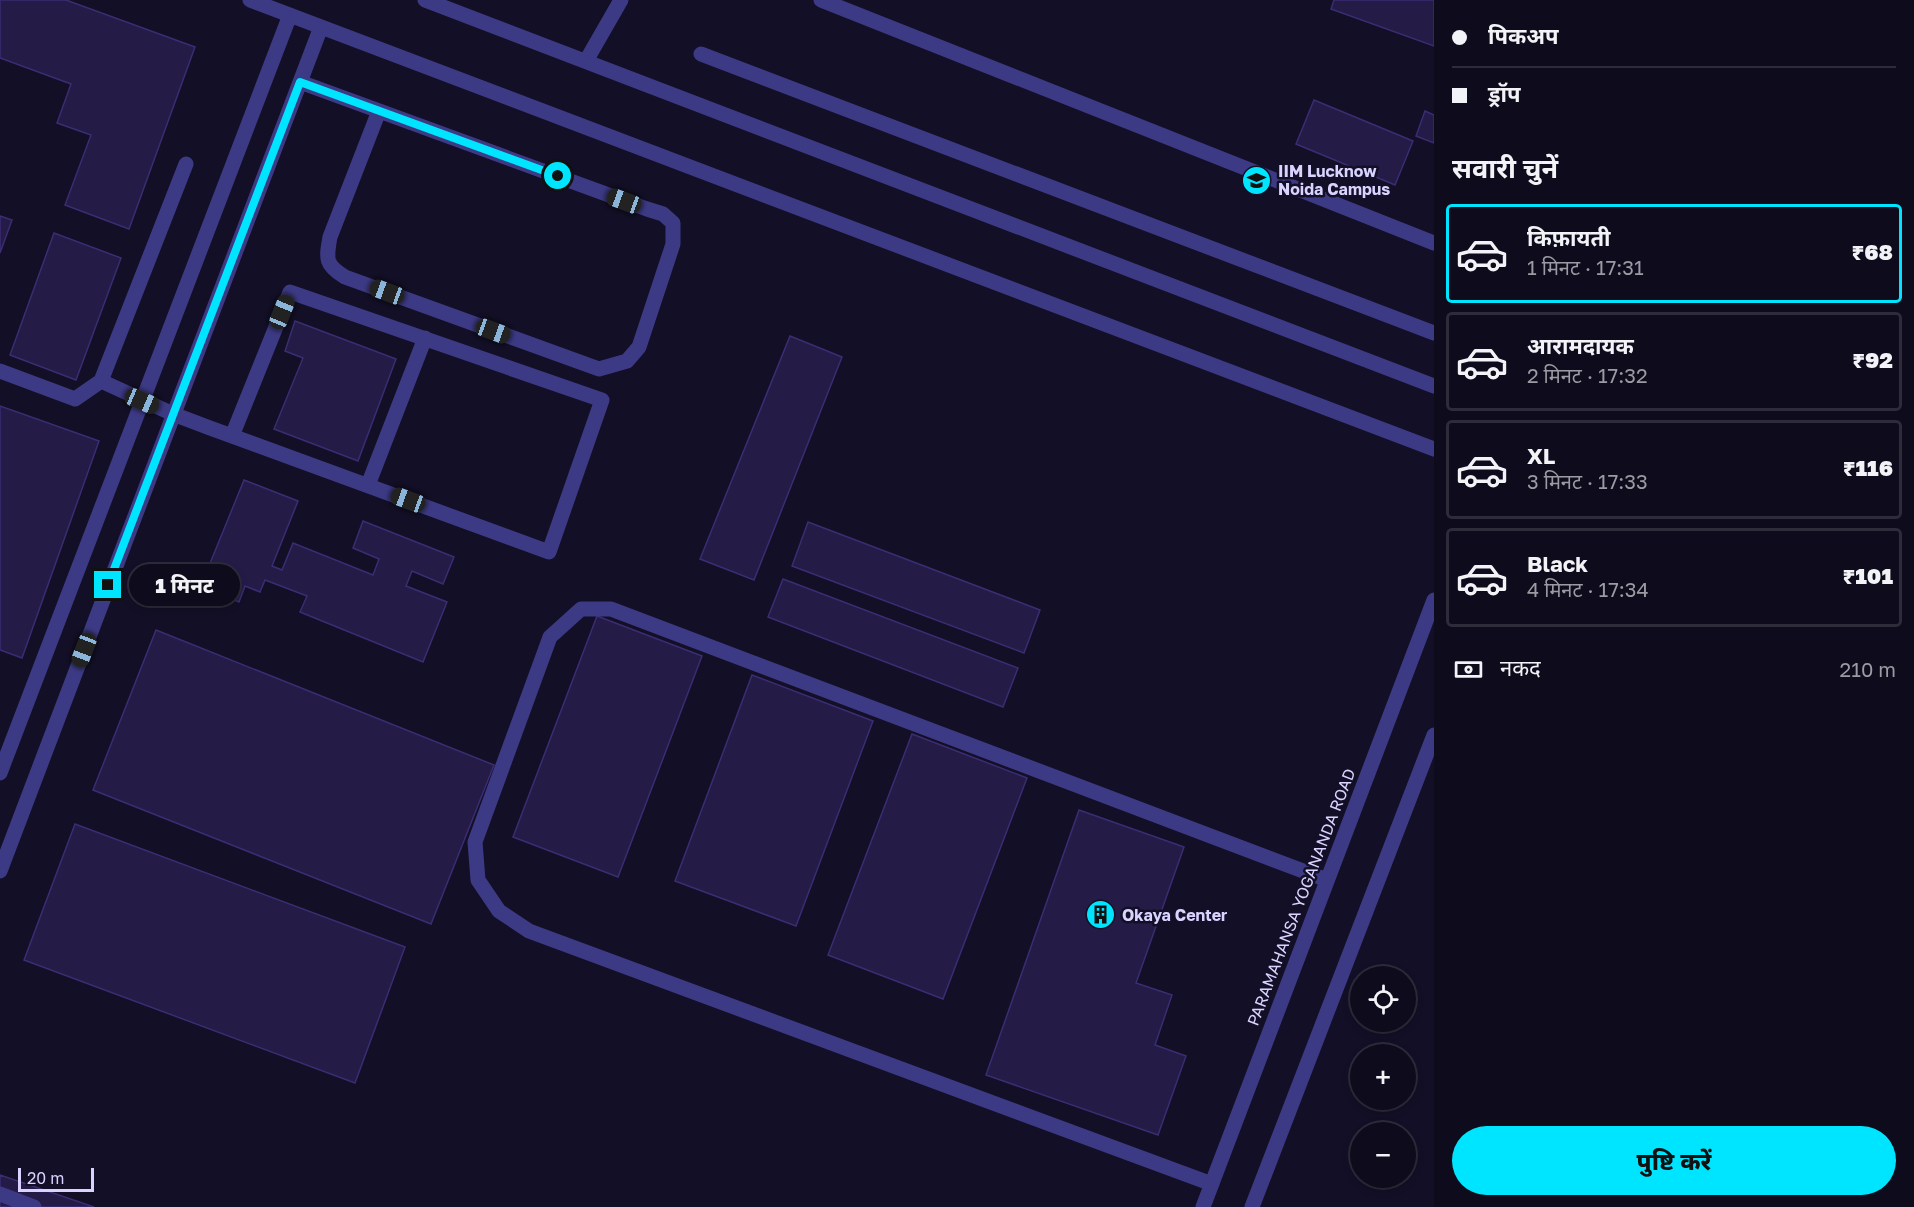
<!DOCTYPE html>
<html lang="hi">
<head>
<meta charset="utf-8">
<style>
  :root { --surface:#0e0b1c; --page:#1c1929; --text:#f1f3f6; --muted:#9b9ba3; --line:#2e2b3b; --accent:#00e5ff }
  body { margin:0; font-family:"Golos Text","Noto Sans Devanagari",sans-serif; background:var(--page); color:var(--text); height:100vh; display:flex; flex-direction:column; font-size:22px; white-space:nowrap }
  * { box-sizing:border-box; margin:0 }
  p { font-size:20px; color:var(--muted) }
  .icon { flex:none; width:33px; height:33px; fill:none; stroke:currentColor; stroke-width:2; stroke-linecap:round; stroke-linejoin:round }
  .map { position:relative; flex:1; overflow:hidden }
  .panel { display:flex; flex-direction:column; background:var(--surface); width:480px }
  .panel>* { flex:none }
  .guide { display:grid; align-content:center; height:132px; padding:0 18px; background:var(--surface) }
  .buttons { position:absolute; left:1350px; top:966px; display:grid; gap:12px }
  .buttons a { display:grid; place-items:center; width:66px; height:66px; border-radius:50%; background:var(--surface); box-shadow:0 3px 9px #0003,0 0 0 2px var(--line); font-size:30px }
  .scale { position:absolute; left:18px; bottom:15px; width:76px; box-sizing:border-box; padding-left:6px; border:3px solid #d9d4ff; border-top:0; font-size:16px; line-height:21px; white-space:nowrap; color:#d9d4ff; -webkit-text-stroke:4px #130f26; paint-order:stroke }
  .end { position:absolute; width:27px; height:27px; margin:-14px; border:8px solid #00e5ff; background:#111; box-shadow:0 0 0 3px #111 }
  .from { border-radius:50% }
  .bubble { position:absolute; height:42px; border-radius:21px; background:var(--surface); box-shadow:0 3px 9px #0003,0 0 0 2px var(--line); font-size:20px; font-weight:800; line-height:42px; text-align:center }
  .car { position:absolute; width:18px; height:36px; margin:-18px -9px; border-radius:8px; box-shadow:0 0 4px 2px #0007; background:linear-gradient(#222 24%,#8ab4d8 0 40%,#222 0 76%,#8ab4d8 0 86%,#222 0) }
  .guide b { display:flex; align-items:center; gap:21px; height:57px; font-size:22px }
  .guide b+b { border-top:2px solid var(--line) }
  .guide i { width:15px; height:15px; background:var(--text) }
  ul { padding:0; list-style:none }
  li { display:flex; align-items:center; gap:18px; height:99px; margin:0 12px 9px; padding:0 6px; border:3px solid var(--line); border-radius:6px }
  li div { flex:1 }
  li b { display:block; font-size:22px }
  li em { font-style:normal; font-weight:800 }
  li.on { border-color:var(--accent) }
  li>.icon { width:54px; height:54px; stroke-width:1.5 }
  h2 { padding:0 18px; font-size:27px; line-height:72px }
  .pay { display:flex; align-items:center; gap:15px; height:66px; padding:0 18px; font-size:22px }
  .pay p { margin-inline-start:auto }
  .cta { display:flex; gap:12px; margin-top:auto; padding:12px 18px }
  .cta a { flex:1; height:69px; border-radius:36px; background:var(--accent); color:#111; font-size:24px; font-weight:800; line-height:69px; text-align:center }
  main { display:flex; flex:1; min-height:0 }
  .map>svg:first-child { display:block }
  .building { fill:#241b47; stroke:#3b2d73; stroke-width:1.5 }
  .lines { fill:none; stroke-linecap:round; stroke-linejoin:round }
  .minor { stroke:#3d3a85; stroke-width:15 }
  .route { stroke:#00e5ff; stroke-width:8 }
  .labels { text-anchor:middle; stroke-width:5; stroke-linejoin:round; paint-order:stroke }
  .poi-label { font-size:16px; font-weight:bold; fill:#d9d4ff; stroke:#130f26; text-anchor:start }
  .street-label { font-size:16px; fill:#d9d4ff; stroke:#130f26 }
</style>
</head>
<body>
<main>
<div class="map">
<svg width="1434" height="1207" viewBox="0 0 1434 1207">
  <rect width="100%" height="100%" fill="#130f26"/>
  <path class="building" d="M0,0H66L195,47L129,229L65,205L91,135L57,123L71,84L0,58Z
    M1334,0H1434V46L1331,9Z
    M1314,100L1413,141L1395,185L1296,144Z
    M1425,111L1434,115V143L1416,136Z
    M0,216L12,220L0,253Z
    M54,233L121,258L76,380L10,355Z
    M295,321L396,359L358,461L274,429L303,358L285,351Z
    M790,336L842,357L754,580L700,559Z
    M0,406L99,441L22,658L0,650Z
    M244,480L298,501L272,566L282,570L293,543L373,575L379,559L353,548L363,521L454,557L443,584L412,571L406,586L447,602L423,662L300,612L307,596L265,580L260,592L245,586L239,602L223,595L226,587L204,578Z
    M808,522L1040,610L1024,653L792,566Z
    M783,579L1018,668L1003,707L768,617Z
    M597,616L702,656L618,877L513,837Z
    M156,630L494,765L431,924L93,790Z
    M752,675L873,721L796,926L675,881Z
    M912,734L1027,778L943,999L828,955Z
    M1079,810L1184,847L1136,983L1172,995L1155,1045L1186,1056L1158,1135L986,1075Z
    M75,824L405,947L355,1083L24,960Z
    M0,1175L94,1207H0Z"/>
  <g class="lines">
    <path class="minor" d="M250,0L1434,449
      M425,0L1434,386
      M821,0L1434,243
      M701,54L1434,333
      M586,61L621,0
      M300,82L647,209L663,214L673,223V244L639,347L627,361L599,369L345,277C325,265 326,259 330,237L379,111
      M0,371L75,399L101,381L186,164
      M101,381L173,414L210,428L549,552L602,400L290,292L232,436
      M368,485L425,338
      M0,773L290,15
      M0,871L321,27
      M1212,1184L529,931L499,911L478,880L475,842L550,637L581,609H611L1327,880
      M0,1194L34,1207
      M1203,1207L1434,600
      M1252,1207L1434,735"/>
  </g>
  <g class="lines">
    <path class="route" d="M108,585L300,82L558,176"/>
  </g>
  <defs>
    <symbol id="university-disc" viewBox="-11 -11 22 22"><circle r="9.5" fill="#00e5ff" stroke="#130f26"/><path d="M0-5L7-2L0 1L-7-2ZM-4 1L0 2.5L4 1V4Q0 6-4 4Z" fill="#111"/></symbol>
    <symbol id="building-disc" viewBox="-11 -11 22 22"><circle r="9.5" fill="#00e5ff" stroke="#130f26"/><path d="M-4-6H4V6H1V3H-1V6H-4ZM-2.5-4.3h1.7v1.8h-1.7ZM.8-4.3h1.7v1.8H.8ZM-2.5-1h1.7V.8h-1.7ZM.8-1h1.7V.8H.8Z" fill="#111"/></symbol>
  </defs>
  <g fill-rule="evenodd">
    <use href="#university-disc" x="1240" y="164" width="33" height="33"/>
    <use href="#building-disc" x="1084" y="898" width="33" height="33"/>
  </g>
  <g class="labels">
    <g class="poi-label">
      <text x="1278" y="177">IIM Lucknow<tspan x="1278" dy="18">Noida Campus</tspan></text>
      <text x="1122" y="921">Okaya Center</text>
    </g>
    <g class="street-label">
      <text transform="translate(1301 897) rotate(-69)" y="6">PARAMAHANSA YOGANANDA ROAD</text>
    </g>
  </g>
</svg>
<div class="buttons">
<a><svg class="icon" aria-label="locate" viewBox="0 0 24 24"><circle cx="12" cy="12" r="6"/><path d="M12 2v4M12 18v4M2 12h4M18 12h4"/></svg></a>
<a>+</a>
<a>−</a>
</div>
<div class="scale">20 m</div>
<i class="end from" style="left:558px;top:176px"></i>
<i class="end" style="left:108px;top:585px"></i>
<div class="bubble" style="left:129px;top:564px;width:111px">1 मिनट</div>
<i class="car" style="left:624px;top:201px;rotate:290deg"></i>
<i class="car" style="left:387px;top:292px;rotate:290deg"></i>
<i class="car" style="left:282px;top:312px;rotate:22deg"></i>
<i class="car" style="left:493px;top:331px;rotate:110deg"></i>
<i class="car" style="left:142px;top:401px;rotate:113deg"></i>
<i class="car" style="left:408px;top:500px;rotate:290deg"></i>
<i class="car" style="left:84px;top:650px;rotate:201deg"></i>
</div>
<section class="panel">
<div class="guide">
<b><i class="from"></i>पिकअप</b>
<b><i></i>ड्रॉप</b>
</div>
<h2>सवारी चुनें</h2>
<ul>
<li class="on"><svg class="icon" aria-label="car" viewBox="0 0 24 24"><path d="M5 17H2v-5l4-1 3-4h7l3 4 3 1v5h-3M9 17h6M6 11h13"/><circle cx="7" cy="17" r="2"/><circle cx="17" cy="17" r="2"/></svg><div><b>किफ़ायती</b><p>1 मिनट · 17:31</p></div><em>₹68</em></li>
<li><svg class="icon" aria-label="car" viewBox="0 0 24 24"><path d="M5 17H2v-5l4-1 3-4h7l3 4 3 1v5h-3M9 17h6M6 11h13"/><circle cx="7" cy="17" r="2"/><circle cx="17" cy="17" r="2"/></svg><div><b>आरामदायक</b><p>2 मिनट · 17:32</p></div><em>₹92</em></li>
<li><svg class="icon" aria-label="car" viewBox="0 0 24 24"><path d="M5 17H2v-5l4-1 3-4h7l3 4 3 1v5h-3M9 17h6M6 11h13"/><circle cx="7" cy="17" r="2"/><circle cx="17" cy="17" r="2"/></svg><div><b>XL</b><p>3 मिनट · 17:33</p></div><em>₹116</em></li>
<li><svg class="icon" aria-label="car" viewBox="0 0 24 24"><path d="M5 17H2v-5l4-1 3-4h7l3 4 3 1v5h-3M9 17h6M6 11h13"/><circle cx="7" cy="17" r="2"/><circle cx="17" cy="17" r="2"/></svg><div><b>Black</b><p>4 मिनट · 17:34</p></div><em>₹101</em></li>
</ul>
<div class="pay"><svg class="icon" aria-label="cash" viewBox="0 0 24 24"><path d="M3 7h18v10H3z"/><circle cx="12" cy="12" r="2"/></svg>नकद<p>210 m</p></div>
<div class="cta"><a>पुष्टि करें</a></div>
</section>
</main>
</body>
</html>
